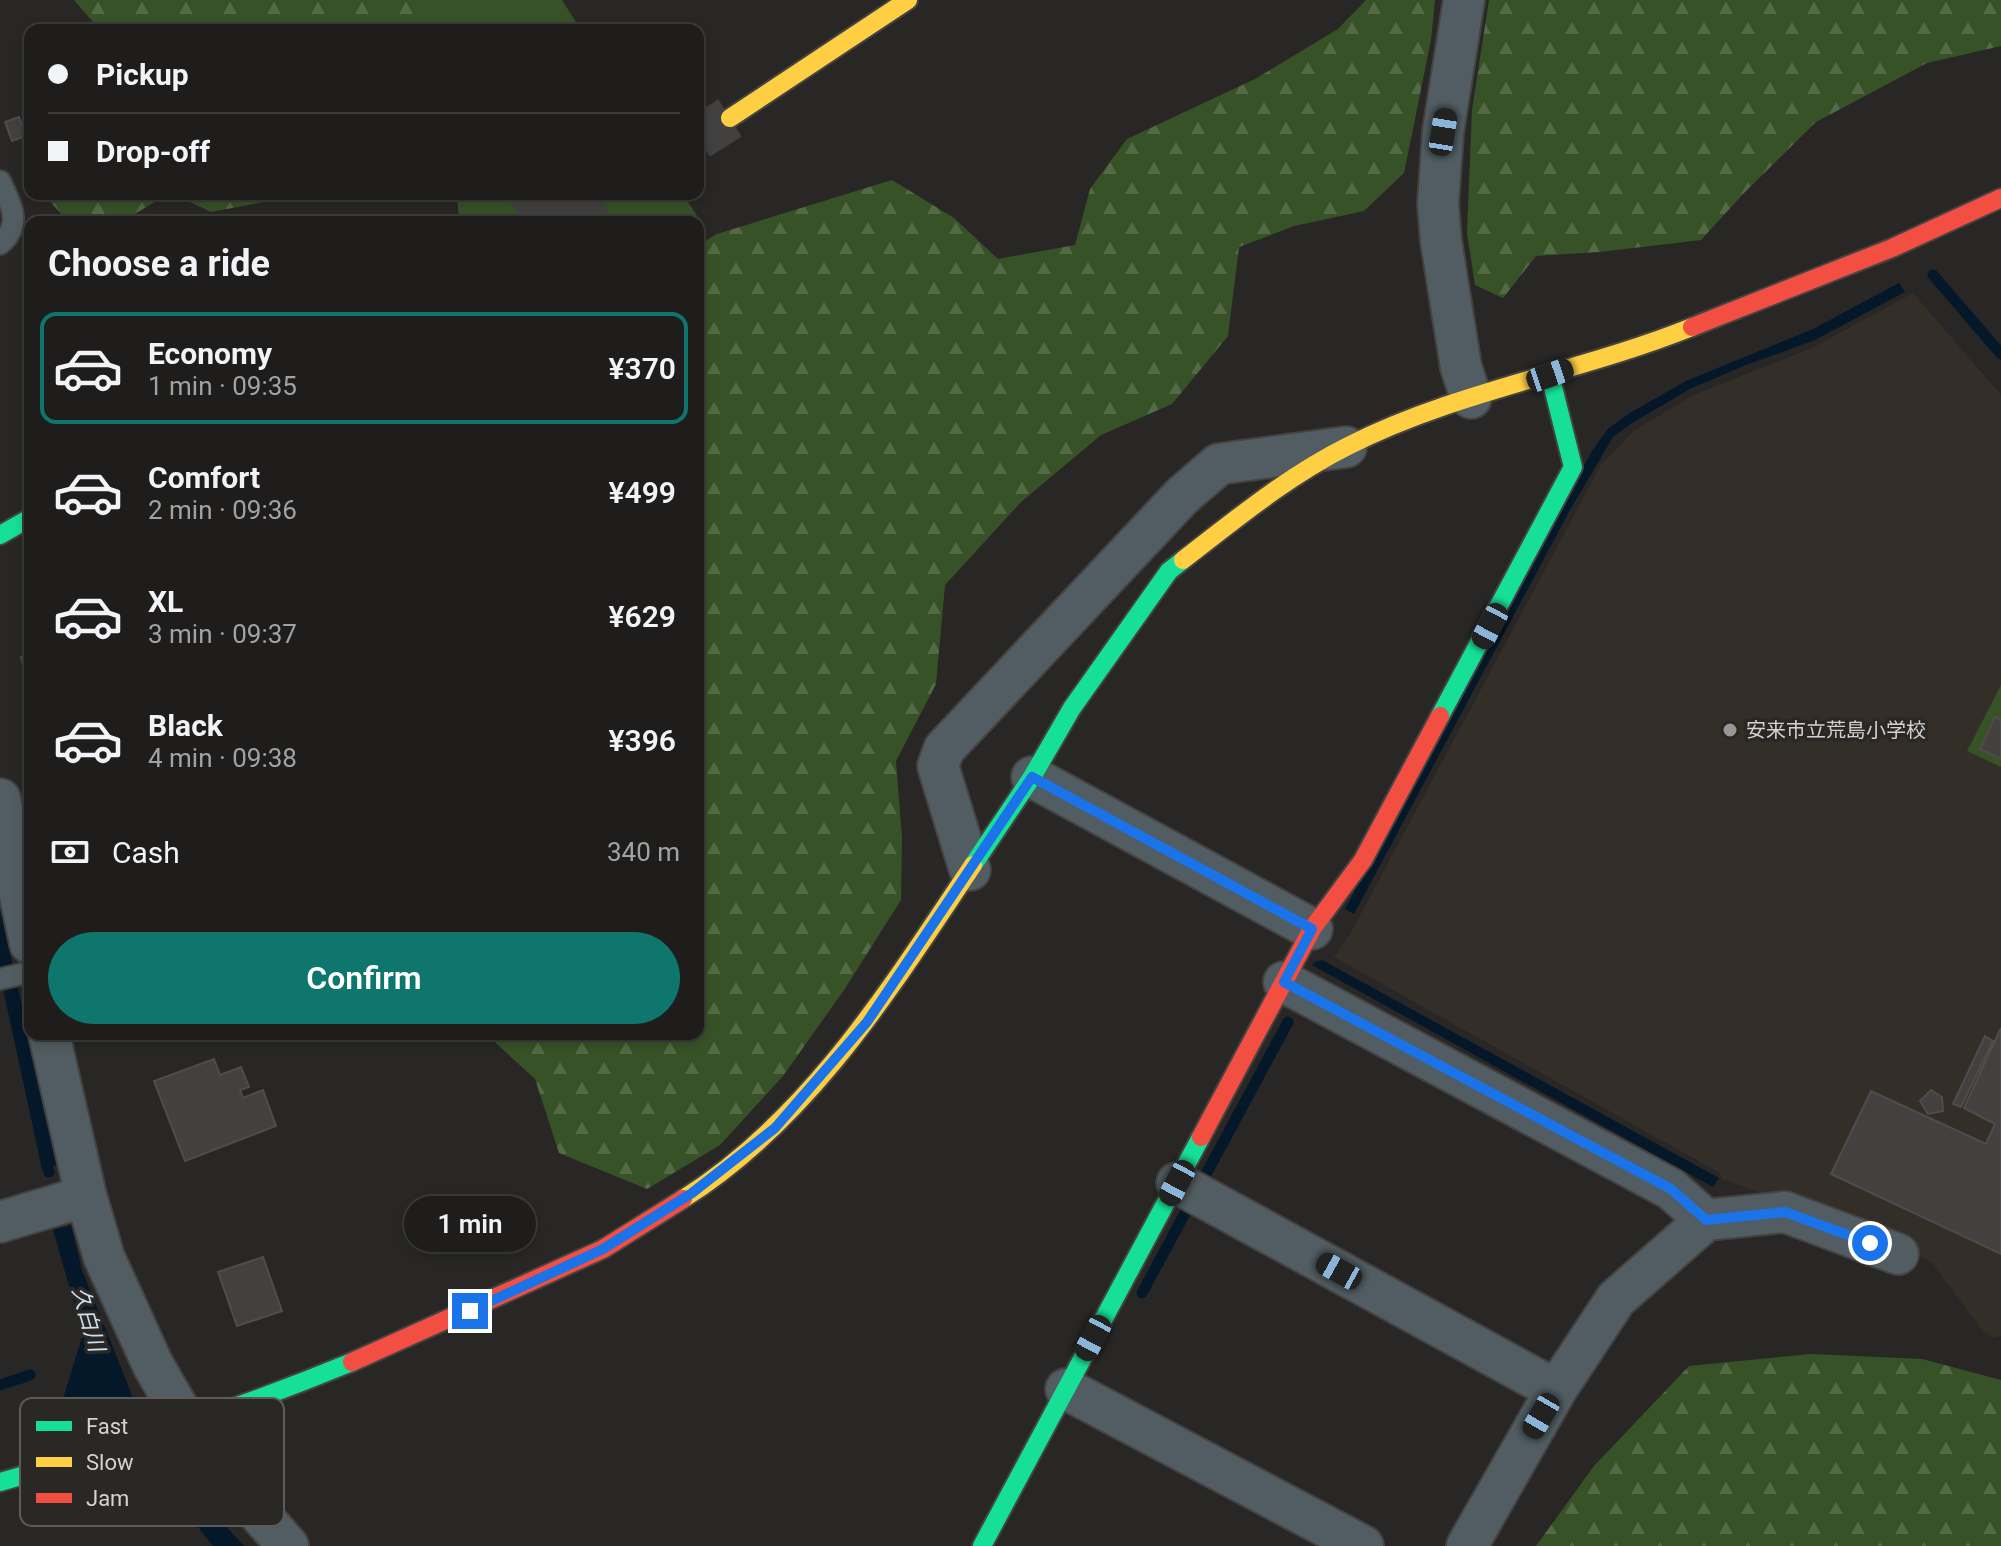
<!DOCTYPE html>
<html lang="en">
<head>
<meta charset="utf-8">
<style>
  :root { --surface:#1e1d1c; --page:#262625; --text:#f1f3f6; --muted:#a1a2a3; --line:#3c3b3b; --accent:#0f766e }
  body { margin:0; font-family:Roboto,"Noto Sans JP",sans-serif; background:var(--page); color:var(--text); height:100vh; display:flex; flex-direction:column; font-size:30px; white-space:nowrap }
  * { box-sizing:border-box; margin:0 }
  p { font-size:26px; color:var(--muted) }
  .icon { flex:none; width:44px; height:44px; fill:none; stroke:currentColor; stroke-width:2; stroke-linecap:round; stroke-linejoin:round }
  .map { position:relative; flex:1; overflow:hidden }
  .panel { position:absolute; left:24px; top:216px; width:680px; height:824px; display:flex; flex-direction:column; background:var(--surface); border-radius:16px; box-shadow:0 4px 12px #0003,0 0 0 2px var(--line) }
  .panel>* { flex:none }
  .hud { position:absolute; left:24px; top:24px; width:680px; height:176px; border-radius:16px; box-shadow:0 4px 12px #0003,0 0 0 2px var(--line); display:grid; align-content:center; height:176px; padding:0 24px; background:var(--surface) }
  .end { position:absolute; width:36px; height:36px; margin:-18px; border:10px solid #1a73e8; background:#fff; box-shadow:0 0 0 4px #fff }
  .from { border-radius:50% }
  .bubble { position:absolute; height:56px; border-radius:28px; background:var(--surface); box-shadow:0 4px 12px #0003,0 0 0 2px var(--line); font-size:26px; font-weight:600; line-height:56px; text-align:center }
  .car { position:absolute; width:24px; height:48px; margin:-24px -12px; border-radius:10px; box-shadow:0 0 6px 2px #0007; background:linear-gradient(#222 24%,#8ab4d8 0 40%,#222 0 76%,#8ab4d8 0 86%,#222 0) }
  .hud b { display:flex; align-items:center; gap:28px; height:76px; font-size:30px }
  .hud b+b { border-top:2px solid var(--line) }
  .hud i { width:20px; height:20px; background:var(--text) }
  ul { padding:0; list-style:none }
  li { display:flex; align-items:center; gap:24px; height:112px; margin:0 16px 12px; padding:0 8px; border:4px solid transparent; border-radius:16px }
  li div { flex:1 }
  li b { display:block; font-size:30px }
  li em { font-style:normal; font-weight:600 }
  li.selected { border-color:var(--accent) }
  li>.icon { width:72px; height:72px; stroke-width:1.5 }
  h2 { padding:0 24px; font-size:36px; line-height:96px }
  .pay { display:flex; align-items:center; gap:20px; height:88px; padding:0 24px; font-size:30px }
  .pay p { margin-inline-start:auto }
  .button { display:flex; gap:16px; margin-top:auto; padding:16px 24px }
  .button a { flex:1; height:92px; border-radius:48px; background:var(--accent); color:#fff; font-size:32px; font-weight:600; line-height:92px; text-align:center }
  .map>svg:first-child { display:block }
  .built { fill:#342e28 }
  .forest { fill:url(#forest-firs) }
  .park { fill:#385227 }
  .water { fill:#041829 }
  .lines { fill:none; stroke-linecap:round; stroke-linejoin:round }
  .stream { stroke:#041829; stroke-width:11 }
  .building { fill:#424140; stroke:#4e4d4c; stroke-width:2 }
  .highway-tunnel { stroke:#424140; stroke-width:44; stroke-dasharray:44 22; stroke-linecap:butt }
  .lane-casing { stroke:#444341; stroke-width:24 }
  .street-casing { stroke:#444341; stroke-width:44 }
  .fast-casing { stroke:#444341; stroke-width:22 }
  .slow-casing { stroke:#444341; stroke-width:22 }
  .jam-casing { stroke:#444341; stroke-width:22 }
  .lane { stroke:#515d62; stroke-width:20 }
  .street { stroke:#515d62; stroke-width:40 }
  .fast { stroke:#16e098; stroke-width:18 }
  .slow { stroke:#ffcf43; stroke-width:18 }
  .jam { stroke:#f24e42; stroke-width:18 }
  .route { stroke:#1a73e8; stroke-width:10 }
  .poi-dot { fill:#989795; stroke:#292825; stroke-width:3 }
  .labels { text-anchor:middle; stroke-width:7; stroke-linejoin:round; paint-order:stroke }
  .poi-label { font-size:20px; fill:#d4d3d1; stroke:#292825; text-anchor:start }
  .water-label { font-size:22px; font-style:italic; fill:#cbdfee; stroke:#292825 }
  .key { fill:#292825; stroke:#5c5b59; stroke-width:2 }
  .key-label { font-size:22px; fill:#d4d3d1 }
</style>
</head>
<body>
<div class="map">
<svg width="2001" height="1546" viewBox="0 0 2001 1546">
  <defs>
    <pattern id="forest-firs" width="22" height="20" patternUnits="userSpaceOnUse" patternTransform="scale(2)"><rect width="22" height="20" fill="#385227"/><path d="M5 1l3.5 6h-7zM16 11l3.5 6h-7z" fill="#546a45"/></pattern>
  </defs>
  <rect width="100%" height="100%" fill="#282726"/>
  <path class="built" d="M1913,293L2001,395V1336L1992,1338L1982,1330L1931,1262L1886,1238L1722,1179L1720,1173L1334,957L1349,936L1601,465L1635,430L1694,395L1814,347Z"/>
  <path class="forest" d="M74,0H442L435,30H100Z
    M1366,0H1435L1431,40L1404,173L1364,211L1294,226L1239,247L1228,336L1172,404L1101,435L1021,502L945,585L936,684L896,761L902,838L901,900L844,990L783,1076L720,1145L647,1189L559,1153L535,1079L486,1034H698V245L717,234L892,180L954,218L998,259L1075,245L1090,189L1127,139L1255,79L1338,29Z
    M1489,0H2001V46L1927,63L1816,122L1744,193L1701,240L1599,252L1536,256L1503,298L1475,285L1467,233L1472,110Z
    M43,194H168L128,218L67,220Z
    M173,194H291L285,198L211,212Z
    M1811,1354L1922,1359L2001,1380V1546H1536L1594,1466L1689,1366Z"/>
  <path class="park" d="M430,0H562L581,30H415Z
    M457,194H683L706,230L698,235V222H459Z
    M2001,685V767L1967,751Z"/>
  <path class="water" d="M1899,283L1905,292L1815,340L1746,365L1692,388L1632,423L1613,437L1570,510L1354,914L1345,909L1563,505L1592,451L1608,429L1628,414L1686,381L1813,329Z
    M0,909L58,1165L42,1169L0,975Z
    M1322,960L1719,1178L1713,1187L1312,965L1315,962Z
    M71,1225L82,1270L126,1380L160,1476L187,1484L244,1546H213L198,1527L125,1512L61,1405L83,1334L53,1230Z"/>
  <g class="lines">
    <path class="stream" d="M1933,275L2001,354
      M45,1153L49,1172
      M1142,1293L1288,1022
      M0,1385L30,1375"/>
  </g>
  <path class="building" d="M19,117L26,136L12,141L5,122Z
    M30,655V681L27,682L21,657Z
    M1995,717L2001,720V759L1980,749Z
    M2001,1028V1254L1831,1174L1871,1091L1986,1144L1995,1124L1964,1108Z
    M1985,1036L1993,1041L1961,1107L1953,1104Z
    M214,1059L220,1075L241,1067L249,1087L240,1090L243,1098L263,1090L276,1126L185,1161L154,1081Z
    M1931,1090L1942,1097L1943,1111L1928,1114L1920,1101Z
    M263,1257L282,1311L237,1326L218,1272Z"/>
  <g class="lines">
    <path class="highway-tunnel" d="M698,138L730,118
      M523,222L569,194
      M563,222L608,194"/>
    <defs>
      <path id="lane" d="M0,181C11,204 23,225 0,244
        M0,979L30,972"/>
      <path id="street" d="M1464,0L1443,132L1438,204L1441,241L1461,367L1471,398
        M1032,777L1312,929
        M0,799L30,943
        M970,870L938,766L944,749L1182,496L1219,464L1346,447
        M1284,982L1671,1189L1706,1220
        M49,1034L86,1196L104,1257L153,1365L187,1424L246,1499L288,1546
        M1177,1183L1556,1390
        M0,1222L86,1196
        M1066,1389L1363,1546
        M1467,1546L1556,1390L1616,1299L1706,1220L1785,1212L1898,1254"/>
      <path id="fast" d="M0,535L30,518
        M1440,716L1573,467L1550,375
        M973,865L1032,777L1072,708L1169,571L1183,560
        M0,1482C120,1449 237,1409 352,1362
        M982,1546L1201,1137"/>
      <path id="slow" d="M730,118L908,0
        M1183,560C1236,519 1288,476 1348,446C1456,391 1580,372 1692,327
        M683,1199C811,1118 891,987 973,865"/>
      <path id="jam" d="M1692,327L1892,248L2001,198
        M1201,1137L1312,929L1363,860L1440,716
        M352,1362L603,1249L683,1199"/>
    </defs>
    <use href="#lane" class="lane-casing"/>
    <use href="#street" class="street-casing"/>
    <use href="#fast" class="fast-casing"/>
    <use href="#slow" class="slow-casing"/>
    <use href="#jam" class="jam-casing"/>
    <use href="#lane" class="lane"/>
    <use href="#street" class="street"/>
    <use href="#fast" class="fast"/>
    <use href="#slow" class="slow"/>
    <use href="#jam" class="jam"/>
  </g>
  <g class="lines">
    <path class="route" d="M470,1311L603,1249L692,1193L775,1128L867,1022L1032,777L1312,929L1284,982L1671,1189L1706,1220L1785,1212L1870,1243"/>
  </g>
  <circle class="poi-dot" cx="1730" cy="730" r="8"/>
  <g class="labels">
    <g class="poi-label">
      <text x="1746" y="737">安来市立荒島小学校</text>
    </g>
    <g class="water-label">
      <text transform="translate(89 1319) rotate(74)" y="8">久白川</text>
    </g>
  </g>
  <rect x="20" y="1398" width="264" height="128" rx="12" class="key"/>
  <rect x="36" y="1421" width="36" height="10" fill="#16e098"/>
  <rect x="36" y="1457" width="36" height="10" fill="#ffcf43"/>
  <rect x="36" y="1493" width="36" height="10" fill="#f24e42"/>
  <g class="key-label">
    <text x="86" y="1434">Fast</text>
    <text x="86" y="1470">Slow</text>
    <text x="86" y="1506">Jam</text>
  </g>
</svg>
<i class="end from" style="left:1870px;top:1243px"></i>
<i class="end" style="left:470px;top:1311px"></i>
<div class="bubble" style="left:404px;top:1196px;width:132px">1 min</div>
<i class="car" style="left:1443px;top:132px;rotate:9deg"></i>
<i class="car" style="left:1550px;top:375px;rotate:71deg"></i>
<i class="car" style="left:1490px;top:626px;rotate:208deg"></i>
<i class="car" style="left:1177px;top:1183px;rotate:208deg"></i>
<i class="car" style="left:1339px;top:1271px;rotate:299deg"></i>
<i class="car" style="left:1093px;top:1338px;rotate:208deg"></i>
<i class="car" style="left:1541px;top:1416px;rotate:210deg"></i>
<div class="hud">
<b><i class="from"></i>Pickup</b>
<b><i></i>Drop-off</b>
</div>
<section class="panel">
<h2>Choose a ride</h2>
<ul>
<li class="selected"><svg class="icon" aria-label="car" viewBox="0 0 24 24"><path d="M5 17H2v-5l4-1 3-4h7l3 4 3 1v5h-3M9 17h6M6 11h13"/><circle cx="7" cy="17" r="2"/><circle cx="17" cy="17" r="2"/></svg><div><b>Economy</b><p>1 min · 09:35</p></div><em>¥370</em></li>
<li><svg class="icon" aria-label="car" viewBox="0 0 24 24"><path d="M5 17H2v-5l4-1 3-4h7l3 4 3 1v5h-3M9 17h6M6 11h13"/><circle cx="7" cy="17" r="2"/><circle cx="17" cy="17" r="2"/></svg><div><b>Comfort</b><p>2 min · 09:36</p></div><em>¥499</em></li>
<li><svg class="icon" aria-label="car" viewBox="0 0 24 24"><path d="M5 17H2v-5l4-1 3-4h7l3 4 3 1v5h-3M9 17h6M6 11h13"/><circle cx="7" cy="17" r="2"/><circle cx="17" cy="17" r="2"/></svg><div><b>XL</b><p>3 min · 09:37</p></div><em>¥629</em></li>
<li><svg class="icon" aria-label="car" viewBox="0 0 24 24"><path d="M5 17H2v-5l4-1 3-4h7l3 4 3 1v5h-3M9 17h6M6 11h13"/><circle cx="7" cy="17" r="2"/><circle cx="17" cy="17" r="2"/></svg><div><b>Black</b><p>4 min · 09:38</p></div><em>¥396</em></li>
</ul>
<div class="pay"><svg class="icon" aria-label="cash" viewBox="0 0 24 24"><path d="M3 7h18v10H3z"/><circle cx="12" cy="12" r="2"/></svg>Cash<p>340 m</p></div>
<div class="button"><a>Confirm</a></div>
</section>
</div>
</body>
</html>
